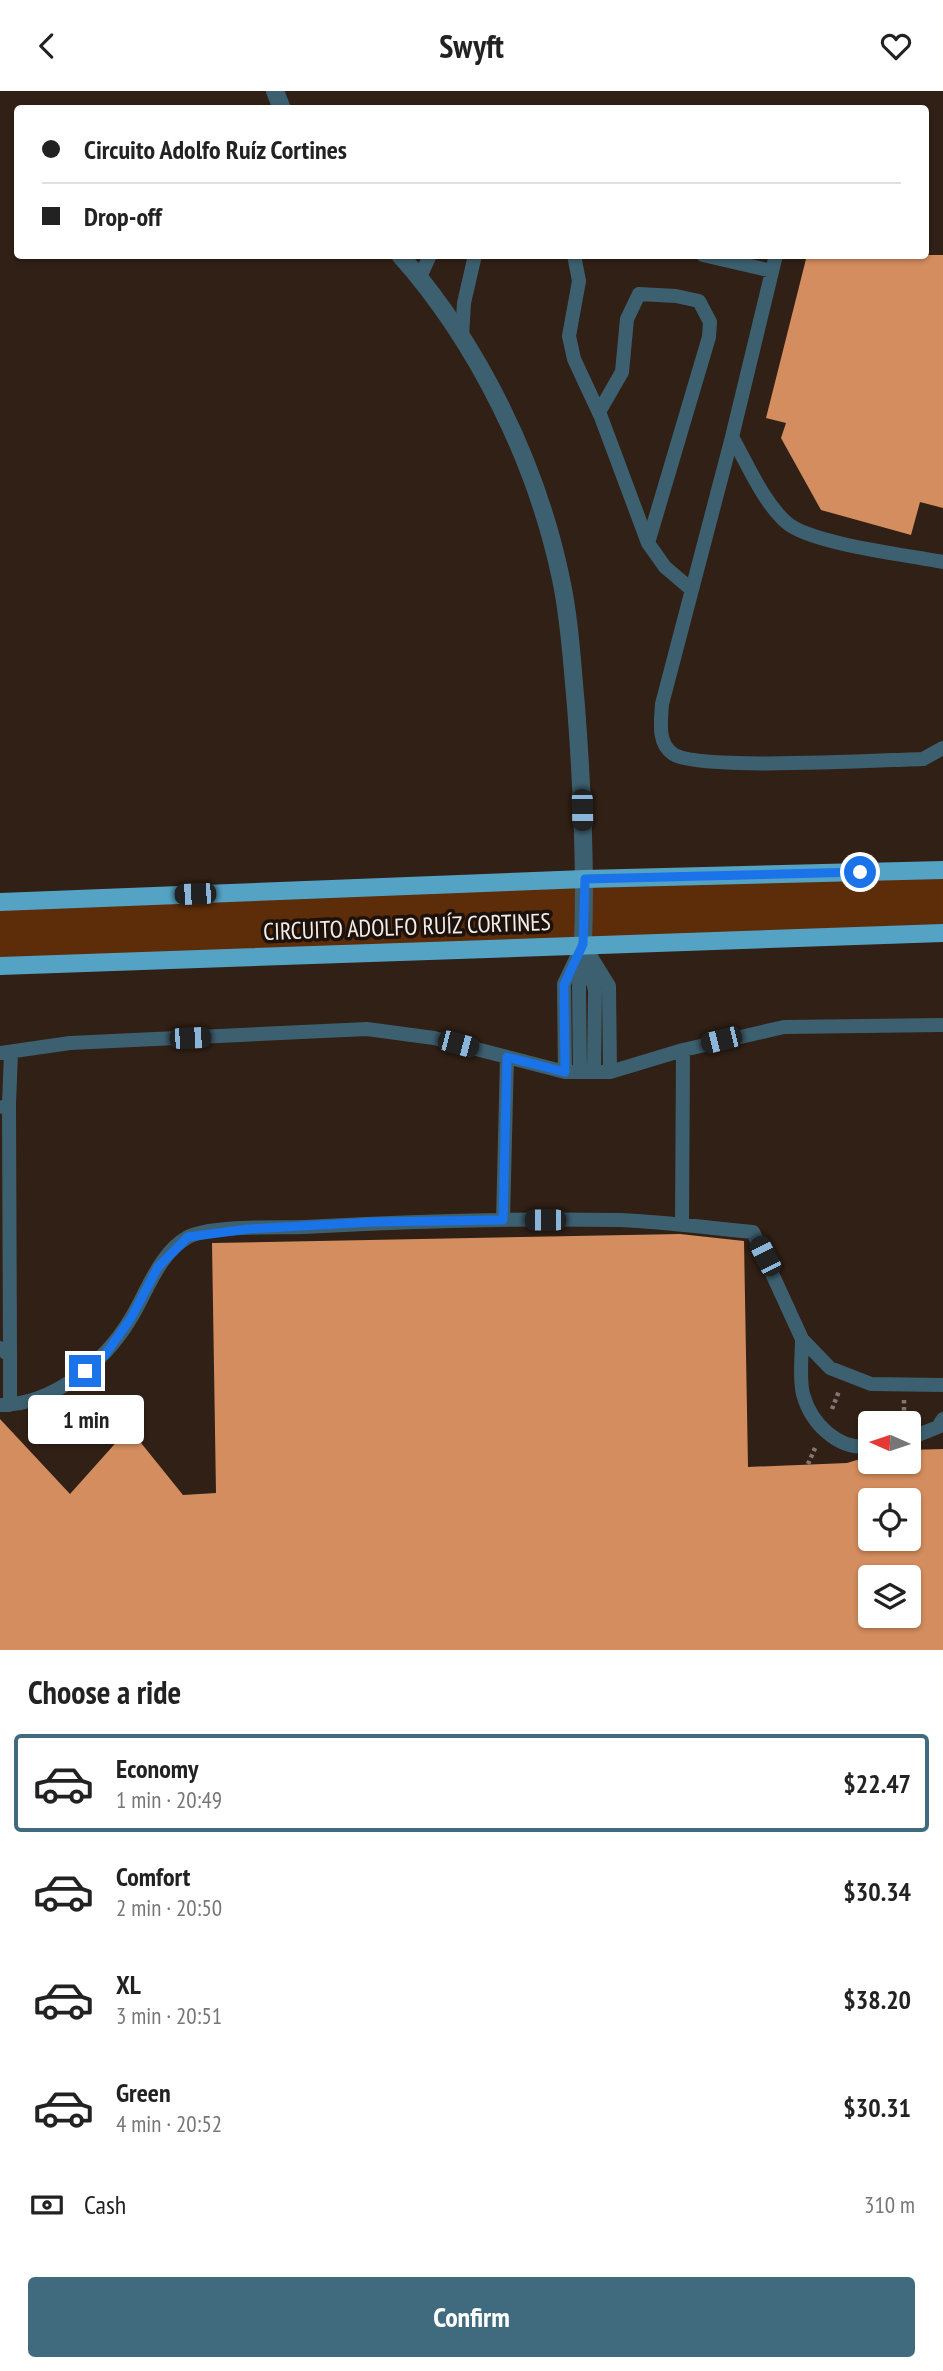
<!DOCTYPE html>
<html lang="en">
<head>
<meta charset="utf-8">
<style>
  :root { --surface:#fff; --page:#f6f6f6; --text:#222; --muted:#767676; --line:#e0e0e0; --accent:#406b7e }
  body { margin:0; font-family:"PT Sans Narrow",sans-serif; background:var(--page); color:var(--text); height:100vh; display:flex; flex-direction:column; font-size:26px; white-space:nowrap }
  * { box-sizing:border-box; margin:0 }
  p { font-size:23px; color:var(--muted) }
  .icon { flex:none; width:38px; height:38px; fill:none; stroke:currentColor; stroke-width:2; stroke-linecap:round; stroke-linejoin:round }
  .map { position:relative; height:1559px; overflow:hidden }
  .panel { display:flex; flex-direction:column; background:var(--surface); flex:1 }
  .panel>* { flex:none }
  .banner { position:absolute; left:14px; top:14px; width:915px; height:154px; border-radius:7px; box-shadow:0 2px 5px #0004; display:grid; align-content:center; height:154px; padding:0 28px; background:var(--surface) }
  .needle { width:46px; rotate:273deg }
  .tools { position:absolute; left:858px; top:1320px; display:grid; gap:14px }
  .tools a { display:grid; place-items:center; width:63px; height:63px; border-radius:7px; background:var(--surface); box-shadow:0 2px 5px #0004; font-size:35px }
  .end { position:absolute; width:32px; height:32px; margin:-16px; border:9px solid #1a73e8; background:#fff; box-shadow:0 0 0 4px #fff }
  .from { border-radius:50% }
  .bubble { position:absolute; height:49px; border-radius:7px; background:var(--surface); box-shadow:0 2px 5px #0004; font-size:23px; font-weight:700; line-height:49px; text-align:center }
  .car { position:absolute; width:21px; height:42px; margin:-21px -10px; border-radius:9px; box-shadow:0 0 5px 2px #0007; background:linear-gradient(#222 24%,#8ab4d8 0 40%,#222 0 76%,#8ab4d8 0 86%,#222 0) }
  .banner b { display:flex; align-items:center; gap:24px; height:66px; font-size:26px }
  .banner b+b { border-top:2px solid var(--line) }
  .banner i { width:18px; height:18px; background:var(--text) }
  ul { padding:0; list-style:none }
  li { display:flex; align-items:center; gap:21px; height:98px; margin:0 14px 10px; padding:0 14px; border:4px solid transparent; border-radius:7px }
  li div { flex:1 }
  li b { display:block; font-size:26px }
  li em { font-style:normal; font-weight:700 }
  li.on { border-color:var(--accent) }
  li>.icon { width:63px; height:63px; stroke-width:1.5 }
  h2 { padding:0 28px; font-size:32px; line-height:84px }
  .pay { display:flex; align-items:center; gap:18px; height:77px; padding:0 28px; font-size:26px }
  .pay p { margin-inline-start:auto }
  .primary-button { display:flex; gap:14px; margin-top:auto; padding:14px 28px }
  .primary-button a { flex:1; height:80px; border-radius:7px; background:var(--accent); color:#fff; font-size:28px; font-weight:700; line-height:80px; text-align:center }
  header { display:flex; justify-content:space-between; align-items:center; height:91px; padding:0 28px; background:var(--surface); font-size:32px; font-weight:700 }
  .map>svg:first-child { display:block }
  .built { fill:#312015; fill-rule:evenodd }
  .green { fill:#5c2d08 }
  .building { fill:#d48d5e; fill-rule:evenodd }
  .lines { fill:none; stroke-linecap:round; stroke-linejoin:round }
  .path { stroke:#817771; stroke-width:4.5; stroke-dasharray:3.5 3.5; stroke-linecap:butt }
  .lane { stroke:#3d6070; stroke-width:14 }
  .street { stroke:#3d6070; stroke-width:18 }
  .primary { stroke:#55a3c4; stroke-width:18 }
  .route { stroke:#1a73e8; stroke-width:9 }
  .labels { text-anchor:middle; stroke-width:7; stroke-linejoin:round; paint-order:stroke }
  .street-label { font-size:24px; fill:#f4ece7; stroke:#1d120b }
</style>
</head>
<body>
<header><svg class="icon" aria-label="back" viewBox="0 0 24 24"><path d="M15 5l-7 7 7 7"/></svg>Swyft<svg class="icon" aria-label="heart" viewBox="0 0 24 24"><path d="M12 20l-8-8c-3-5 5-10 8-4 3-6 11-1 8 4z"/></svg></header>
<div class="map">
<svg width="943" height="1559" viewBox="0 0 943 1559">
  <rect width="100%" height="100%" fill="#271b14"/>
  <path class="built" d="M0,0H943V1559H0ZM18,18H926V164H18ZM870,1332H908V1370H870ZM870,1409H908V1447H870ZM870,1486H908V1524H870Z"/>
  <path class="green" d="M943,779V842L0,874V811Z"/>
  <path class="building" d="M807,164H943V417L920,411L911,444L821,419L781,347L786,332L766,327Z
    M680,1143L744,1150L748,1376L847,1372L870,1365V1370H908V1359L943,1358V1559H0V1328L70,1403L129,1337L183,1404L216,1402L212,1152ZM870,1409H908V1447H870ZM870,1486H908V1524H870Z"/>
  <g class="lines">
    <path class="path" d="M904,1309V1329
      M832,1318L839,1300
      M808,1373L816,1355"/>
    <path class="lane" d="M574,164L579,190L569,245L574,268L601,326L648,452L665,476L692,499
      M703,164L772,180
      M776,164L732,346C748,374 763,411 787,432C812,453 908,464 943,471
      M420,186L430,164
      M462,245L464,212L475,164
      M599,321L622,281L627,228L639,203L676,205L699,210L710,231L709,246L648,452
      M732,346L662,613C661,630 657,652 673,663C698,680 882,669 923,668L943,657
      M583,853L609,895L610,981
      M587,868L595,899L594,981
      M0,962L70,952L367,938L434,947L565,981H610L683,959L784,936L943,934
      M565,981L564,893L583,853
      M580,981L579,896L582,865
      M9,1013L10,1265
      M3,1016L9,1013L11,962
      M503,1129L507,966
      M682,1134L683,959
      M802,1248C802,1265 799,1287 803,1303C811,1333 839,1360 870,1355
      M0,1257L10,1265V1314
      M0,1314C53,1314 105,1271 131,1227C147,1201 159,1162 188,1146C210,1134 277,1137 304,1136C409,1130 515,1127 621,1129C665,1131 709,1137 753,1141L802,1248L830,1277L871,1293L943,1294
      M908,1348L938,1336L943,1328"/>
    <path class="street" d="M275,0L282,18
      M400,164C479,253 537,373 561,488C570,530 572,573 576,615C582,694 586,773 583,853"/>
    <path class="primary" d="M0,811L585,788L943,779
      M0,875L943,842"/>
  </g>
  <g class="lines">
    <path class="route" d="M85,1280L104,1265L131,1227L158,1176L188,1146L248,1138L372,1131L503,1129L507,966L565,981L564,894L583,853L585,788L860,781"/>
  </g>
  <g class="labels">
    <g class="street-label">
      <text transform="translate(407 836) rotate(-2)" y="8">CIRCUITO ADOLFO RUÍZ CORTINES</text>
    </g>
  </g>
</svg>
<div class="tools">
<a><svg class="needle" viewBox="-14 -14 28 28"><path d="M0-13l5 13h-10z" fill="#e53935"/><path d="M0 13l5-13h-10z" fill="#767676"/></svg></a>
<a><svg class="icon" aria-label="locate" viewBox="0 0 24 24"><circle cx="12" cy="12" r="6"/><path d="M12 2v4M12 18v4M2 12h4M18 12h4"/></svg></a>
<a><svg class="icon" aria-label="layers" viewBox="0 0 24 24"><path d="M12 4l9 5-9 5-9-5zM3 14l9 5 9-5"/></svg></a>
</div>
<i class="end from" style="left:860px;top:781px"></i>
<i class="end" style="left:85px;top:1280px"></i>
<div class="bubble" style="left:28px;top:1304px;width:116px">1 min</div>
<i class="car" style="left:582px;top:719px;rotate:179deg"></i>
<i class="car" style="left:195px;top:803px;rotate:268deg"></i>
<i class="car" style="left:190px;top:947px;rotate:88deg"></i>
<i class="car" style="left:721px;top:949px;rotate:256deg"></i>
<i class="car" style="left:458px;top:953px;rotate:105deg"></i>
<i class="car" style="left:545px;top:1129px;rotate:270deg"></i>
<i class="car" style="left:765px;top:1165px;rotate:333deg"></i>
<div class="banner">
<b><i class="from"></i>Circuito Adolfo Ruíz Cortines</b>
<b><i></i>Drop-off</b>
</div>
</div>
<section class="panel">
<h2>Choose a ride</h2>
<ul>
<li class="on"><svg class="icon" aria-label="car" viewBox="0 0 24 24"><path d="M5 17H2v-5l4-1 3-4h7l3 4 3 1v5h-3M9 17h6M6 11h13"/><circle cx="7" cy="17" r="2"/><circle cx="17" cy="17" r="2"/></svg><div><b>Economy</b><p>1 min · 20:49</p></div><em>$22.47</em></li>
<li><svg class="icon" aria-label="car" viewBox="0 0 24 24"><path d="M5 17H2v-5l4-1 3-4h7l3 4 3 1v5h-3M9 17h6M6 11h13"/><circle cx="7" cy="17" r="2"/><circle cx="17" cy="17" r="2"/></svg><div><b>Comfort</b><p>2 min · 20:50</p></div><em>$30.34</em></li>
<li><svg class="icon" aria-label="car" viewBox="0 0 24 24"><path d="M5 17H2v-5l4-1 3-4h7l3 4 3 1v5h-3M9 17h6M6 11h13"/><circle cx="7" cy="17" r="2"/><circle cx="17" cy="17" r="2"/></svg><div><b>XL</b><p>3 min · 20:51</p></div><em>$38.20</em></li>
<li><svg class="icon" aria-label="car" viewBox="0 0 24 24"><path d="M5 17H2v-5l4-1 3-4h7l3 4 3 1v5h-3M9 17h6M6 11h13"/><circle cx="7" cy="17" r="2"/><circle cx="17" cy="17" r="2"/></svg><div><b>Green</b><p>4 min · 20:52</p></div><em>$30.31</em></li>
</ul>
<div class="pay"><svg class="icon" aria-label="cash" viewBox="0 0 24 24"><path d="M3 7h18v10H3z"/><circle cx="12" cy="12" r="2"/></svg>Cash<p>310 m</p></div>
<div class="primary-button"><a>Confirm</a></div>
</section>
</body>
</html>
